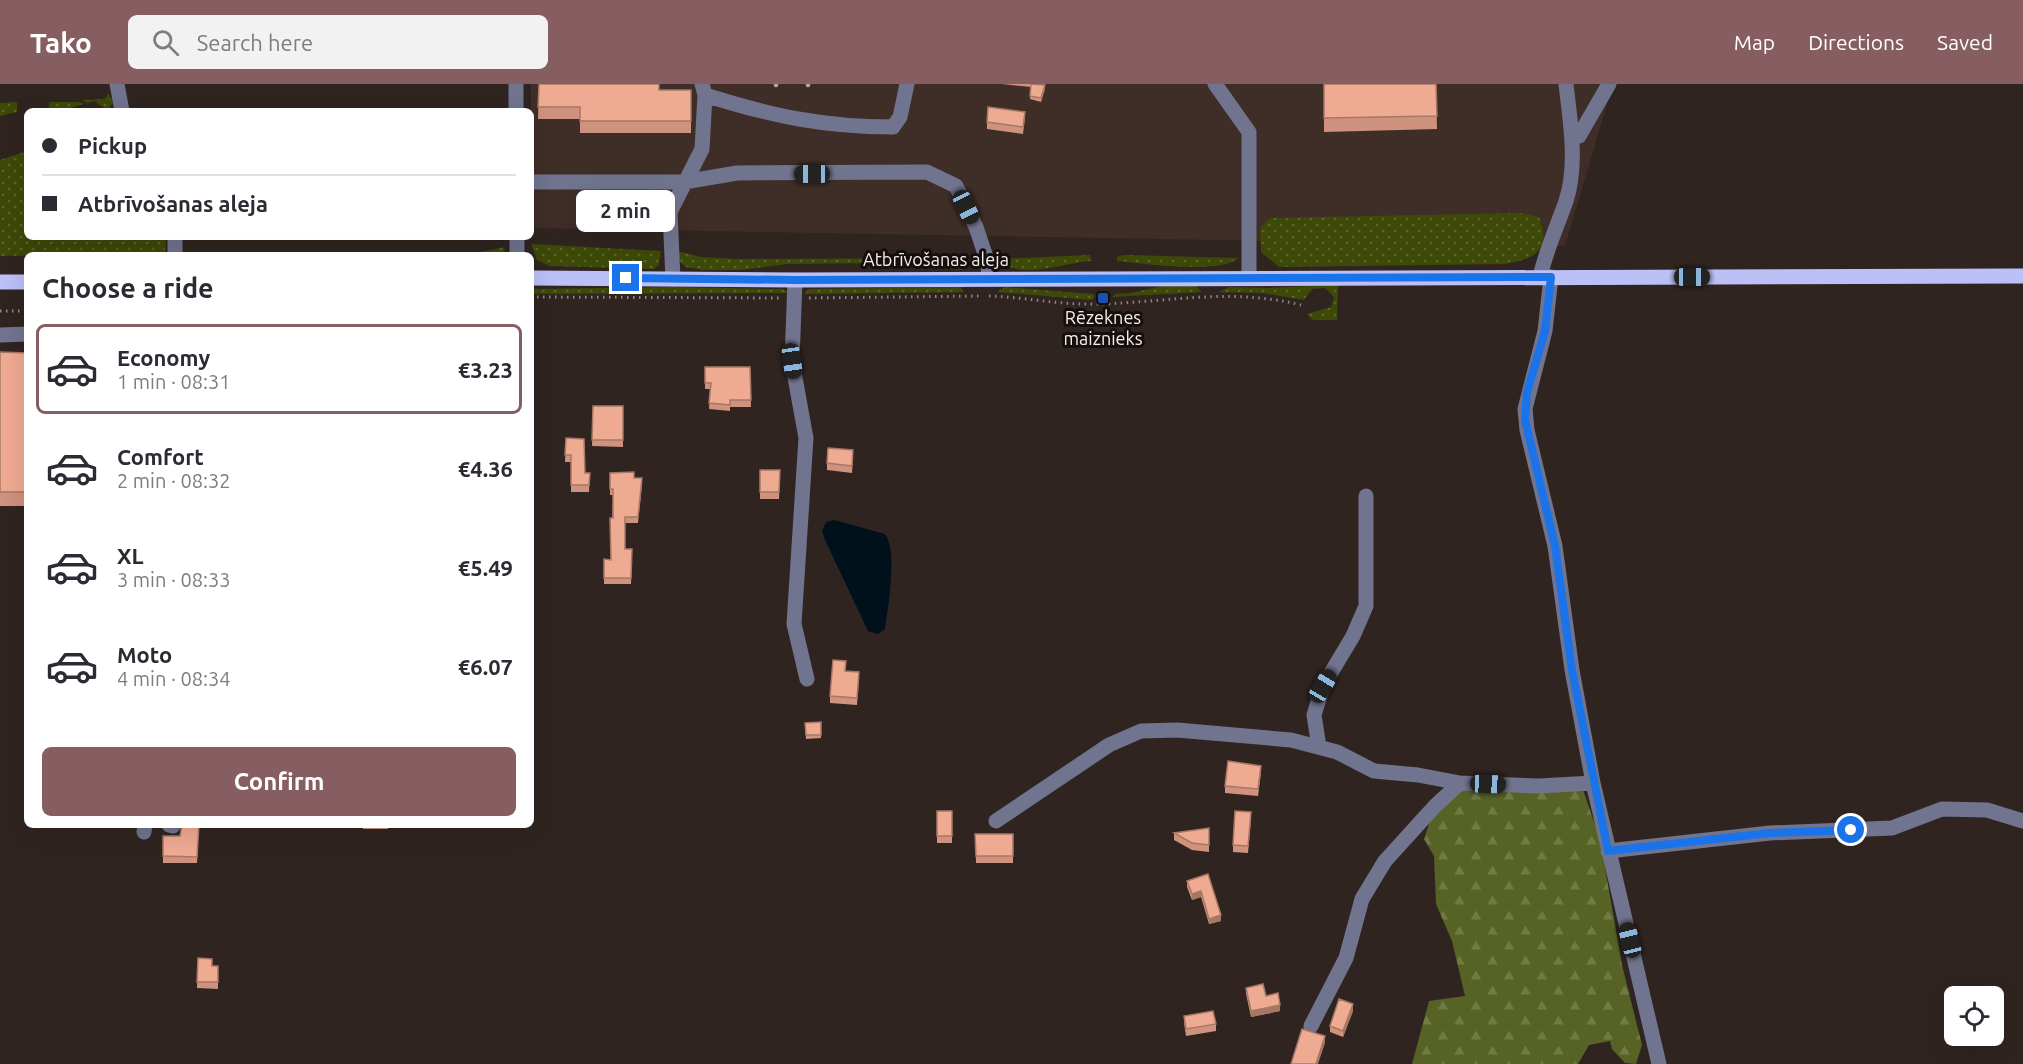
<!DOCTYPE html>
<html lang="en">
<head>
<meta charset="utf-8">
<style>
  :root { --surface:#fff; --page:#f2f2f3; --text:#2b2b33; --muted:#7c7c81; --line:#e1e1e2; --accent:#865d61 }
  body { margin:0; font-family:Ubuntu,sans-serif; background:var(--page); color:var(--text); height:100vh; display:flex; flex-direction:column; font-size:22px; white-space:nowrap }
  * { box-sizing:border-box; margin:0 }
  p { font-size:20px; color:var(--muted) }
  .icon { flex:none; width:33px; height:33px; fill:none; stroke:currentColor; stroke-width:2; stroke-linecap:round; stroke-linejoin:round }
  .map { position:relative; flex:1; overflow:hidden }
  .drawer { position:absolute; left:24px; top:168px; width:510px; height:576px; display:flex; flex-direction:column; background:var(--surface); border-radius:9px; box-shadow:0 6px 24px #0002 }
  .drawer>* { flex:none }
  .hud { position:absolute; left:24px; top:24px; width:510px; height:132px; border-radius:9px; box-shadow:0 6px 24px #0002; display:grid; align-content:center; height:132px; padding:0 18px; background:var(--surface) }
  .tools { position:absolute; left:1944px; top:902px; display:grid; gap:12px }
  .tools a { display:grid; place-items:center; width:60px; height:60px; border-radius:9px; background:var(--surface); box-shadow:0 6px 24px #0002; font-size:30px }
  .end { position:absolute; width:27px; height:27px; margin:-14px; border:8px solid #1a73e8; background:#fff; box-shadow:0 0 0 3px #fff }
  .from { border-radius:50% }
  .bubble { position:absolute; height:42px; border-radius:9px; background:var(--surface); box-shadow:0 6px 24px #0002; font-size:20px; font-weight:600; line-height:42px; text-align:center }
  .car { position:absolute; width:18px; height:36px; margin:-18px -9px; border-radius:8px; box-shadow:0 0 4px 2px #0007; background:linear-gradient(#222 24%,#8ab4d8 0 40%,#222 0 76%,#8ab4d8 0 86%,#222 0) }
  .hud b { display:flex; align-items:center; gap:21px; height:57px; font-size:22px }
  .hud b+b { border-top:2px solid var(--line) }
  .hud i { width:15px; height:15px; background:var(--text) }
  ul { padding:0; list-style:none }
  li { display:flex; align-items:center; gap:18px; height:90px; margin:0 12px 9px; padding:0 6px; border:3px solid transparent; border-radius:9px }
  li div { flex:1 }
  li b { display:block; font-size:22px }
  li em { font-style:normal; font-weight:600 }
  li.on { border-color:var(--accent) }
  li>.icon { width:54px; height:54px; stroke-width:1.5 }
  h2 { padding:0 18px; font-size:27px; line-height:72px }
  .button { display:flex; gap:12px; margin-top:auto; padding:12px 18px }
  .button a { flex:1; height:69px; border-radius:9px; background:var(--accent); color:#fff; font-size:24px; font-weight:600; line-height:69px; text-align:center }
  header { display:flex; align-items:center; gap:36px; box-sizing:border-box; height:84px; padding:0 30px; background:var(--accent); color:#fff }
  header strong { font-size:28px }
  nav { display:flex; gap:33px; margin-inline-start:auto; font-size:21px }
  .search { width:420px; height:54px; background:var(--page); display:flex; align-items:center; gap:15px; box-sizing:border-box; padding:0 21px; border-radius:9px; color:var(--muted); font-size:22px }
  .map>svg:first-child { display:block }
  .built { fill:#3f2d27 }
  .grass { fill:url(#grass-dots) }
  .forest { fill:url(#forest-firs) }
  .water { fill:#00111c }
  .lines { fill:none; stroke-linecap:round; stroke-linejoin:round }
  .path { stroke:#908682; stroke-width:3; stroke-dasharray:1.5 4.5; stroke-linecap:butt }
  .minor { stroke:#71748e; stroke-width:15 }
  .major { stroke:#bbc1f6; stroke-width:15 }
  .rail { stroke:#b2a9a6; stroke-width:4.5 }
  .wall { fill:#ce927e }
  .shaded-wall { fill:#a77766 }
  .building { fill:#efaa92; stroke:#a77766; stroke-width:1.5 }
  .route { stroke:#1a73e8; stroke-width:8 }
  .transit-dot { fill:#1a4fb4; stroke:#140f0d; stroke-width:2 }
  .labels { text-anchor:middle; stroke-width:6; stroke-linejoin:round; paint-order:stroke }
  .street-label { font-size:18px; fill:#f6eeeb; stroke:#140f0d }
  .poi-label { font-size:18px; fill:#f6eeeb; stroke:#140f0d }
</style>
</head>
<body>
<header>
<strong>Tako</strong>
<div class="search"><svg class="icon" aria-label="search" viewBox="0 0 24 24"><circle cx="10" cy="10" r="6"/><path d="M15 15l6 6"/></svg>Search here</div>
<nav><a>Map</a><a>Directions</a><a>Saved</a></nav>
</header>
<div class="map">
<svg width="2023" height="980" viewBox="0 0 2023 980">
  <defs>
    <pattern id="grass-dots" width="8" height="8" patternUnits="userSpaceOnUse" patternTransform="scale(1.5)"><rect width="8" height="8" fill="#3d4907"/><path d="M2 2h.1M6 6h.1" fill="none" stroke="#5a642b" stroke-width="1.8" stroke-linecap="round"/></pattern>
    <pattern id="forest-firs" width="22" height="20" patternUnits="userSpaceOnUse" patternTransform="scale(1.5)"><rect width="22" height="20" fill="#566325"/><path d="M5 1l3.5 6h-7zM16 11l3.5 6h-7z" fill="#6f7a45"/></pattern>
  </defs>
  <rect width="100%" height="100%" fill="#302420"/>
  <path class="built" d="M531,0H1613L1565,162L531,144Z"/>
  <path class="grass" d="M108,9L113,19L107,26L94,17L87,19L82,16L105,15Z
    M17,18V28L0,32V19Z
    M49,18H80L83,20L62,27H49Z
    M27,67V153H166L165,170L0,172V76Z
    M1520,129L1539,133C1552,166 1534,176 1504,180L1279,183L1261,168L1260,144L1270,134Z
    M531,160L661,167L659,180L654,185L550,182L537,176Z
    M505,163L503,171H423L475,169Z
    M677,167L701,173L736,175L963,174V186L882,179L787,180L741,186H702L686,183L681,179Z
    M1090,171L1092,177C1063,178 1021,198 997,175Z
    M1123,171L1238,174C1221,191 1142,179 1117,177V173Z
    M1338,201L1337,236H1312L1307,230L1331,223L1334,213L1325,204L1312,205L1304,216L1262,209L1219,208L1229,203L1264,204Z
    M1163,202H1196L1202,208L1113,213L1115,210L1131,209Z
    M673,203L782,205L791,209L531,210V205Z
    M961,203L963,208L804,210L809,205Z
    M1004,203L1093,210L1095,212L1092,216L998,208Z"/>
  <path class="forest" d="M1464,699L1582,703L1600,755L1622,881L1642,961L1636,980L1625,979L1612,965L1610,957L1589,961L1578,980H1412L1429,917L1465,912L1452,857L1436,820L1434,772L1424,755L1432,731Z"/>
  <path class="water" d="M834,436L885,450C898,468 888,522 885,545L878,550L868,547L825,456L822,447L826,438Z"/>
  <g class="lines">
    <path class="path" d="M989,212C1024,213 1059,221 1095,220C1167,219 1228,203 1301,221
      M531,213L781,214
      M809,214L982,212
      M0,227H27"/>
    <path class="minor" d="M117,0L122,27
      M516,0V27
      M1215,0L1249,48V193
      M705,11C772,32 823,43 893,43L900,33L907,0
      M1572,52H1579L1609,0
      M531,98H684L737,89L927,88L956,102L976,143L988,179L989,195
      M517,153V171
      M175,171V153
      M1540,193C1546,166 1557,143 1566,117C1578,80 1570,37 1566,0
      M1551,193L1545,247L1525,325L1527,346L1555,462L1572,586L1593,699L1659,980
      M673,195L670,128L702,65L705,11L702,0
      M795,196L792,277L806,354L794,540L807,595
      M0,251L27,250
      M1319,663L1314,631L1323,602L1353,552L1366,522V412
      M996,737L1109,661L1141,647L1177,646L1291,656L1337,668L1374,687L1418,691L1460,699L1539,702L1593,699
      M169,741L173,742
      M144,748L145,741
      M1608,767L1770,749L1892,744L1942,725L1987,726L2023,737
      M1311,942L1346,874L1362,815L1385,777L1435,722L1460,699"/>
    <path class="major" d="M531,194L795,196L2023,192
      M0,198H27"/>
    <path class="rail" d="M776,0V1
      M808,0V1"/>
  </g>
  <path class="wall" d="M539,0L659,6H691V49H580V35H538Z
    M1002,0H1035L1045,5L1041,18L1030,15L1031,3Z
    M1324,0H1436L1437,45L1324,48Z
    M1025,34L1023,50L987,45V38Z
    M0,268L27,269V422H0Z
    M705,283H750L751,323H730V327L709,325L710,305H705Z
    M593,322H623V363L592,362Z
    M566,354L585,389H590L589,408H571V378H565Z
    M853,373L852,389L827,386V379Z
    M760,386H780L779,415H760Z
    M610,389L634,394L642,401L638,439H625V465H632L631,500H604V475L611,476L613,411H610Z
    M846,587L859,595L857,621L830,619V612Z
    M821,638V654L806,655L805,639Z
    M1261,689L1258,712L1225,709V702Z
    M937,727H952V759H937Z
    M1251,735L1248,769L1233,768V761Z
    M199,741L197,779H163V752H180Z
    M363,741H388V745H363Z
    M1209,744V768L1192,766L1174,756V749Z
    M975,750H1013V779H976Z
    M1208,790L1221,837L1209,840L1201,813L1192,816L1187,803V797Z
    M198,874L212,882H218V905L197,904Z
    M1246,904L1266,912L1280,927L1251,933L1246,910Z
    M1353,927L1343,953L1330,948V942Z
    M1184,932L1216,940V947L1186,952L1184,939Z"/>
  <path class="shaded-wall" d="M1201,807V813L1192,816V810Z
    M1221,831V837L1209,840V835Z
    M1353,920V927L1343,953V947Z
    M1280,921V927L1251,933V927Z
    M1325,952V959L1318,980H1316Z"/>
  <path class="building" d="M539,0H659V6H691V37H580V23H538Z
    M1031,0L1045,1L1041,14L1030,12Z
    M1324,0H1436L1437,32L1324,34Z
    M988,23L1025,28L1023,43L987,38Z
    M0,268L27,269V408H0Z
    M705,283H750L751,316H730V321L709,319L711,299H705Z
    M593,322H623V356H592Z
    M566,354L584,355L585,389H590L589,401H571V371H565Z
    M828,364L853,366L852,382L827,379Z
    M760,386H780L779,408H760Z
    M634,388V394H642L638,433H625V465H632L631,494H604V475L611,476L610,434H613V405H610V389Z
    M833,576L846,577L845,587L859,588L857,614L830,612Z
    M821,638V651H806L805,639Z
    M1228,677L1261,682L1258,705L1225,702Z
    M937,727H952V752H937Z
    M1235,727L1251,728L1248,762L1233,761Z
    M182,741H199L197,773L163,772V752H180Z
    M1209,744V761L1192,759L1174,749Z
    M975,750H1013V772H976Z
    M1208,790L1221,831L1209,835L1201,807L1192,810L1187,797Z
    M198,874L212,875V882H218V898H197Z
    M1263,900L1266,912L1278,909L1280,921L1251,927L1246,904Z
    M1339,915L1353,920L1343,947L1330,942Z
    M1213,927L1216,940L1186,945L1184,932Z
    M1302,945L1325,952L1316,980H1291Z"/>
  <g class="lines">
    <path class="route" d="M626,194L795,196L1551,193L1545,247L1527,308L1525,336L1555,462L1572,586L1608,767L1770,749L1851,746"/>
  </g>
  <rect class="transit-dot" x="1097" y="208" width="12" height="12" rx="3"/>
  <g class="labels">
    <g class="street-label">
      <text x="936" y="182">Atbrīvošanas aleja</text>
    </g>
    <g class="poi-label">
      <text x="1103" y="240">Rēzeknes<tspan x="1103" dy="21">maiznieks</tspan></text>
    </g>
  </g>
</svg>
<div class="tools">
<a><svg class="icon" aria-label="locate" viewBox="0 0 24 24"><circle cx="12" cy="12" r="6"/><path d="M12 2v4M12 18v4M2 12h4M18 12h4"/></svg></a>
</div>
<i class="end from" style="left:1851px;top:746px"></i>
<i class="end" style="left:626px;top:194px"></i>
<div class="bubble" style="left:576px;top:106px;width:99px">2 min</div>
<i class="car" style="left:812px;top:90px;rotate:270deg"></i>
<i class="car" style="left:966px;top:123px;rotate:154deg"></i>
<i class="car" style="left:1692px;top:193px;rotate:90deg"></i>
<i class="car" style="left:792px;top:277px;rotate:172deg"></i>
<i class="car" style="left:1323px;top:602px;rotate:31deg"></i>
<i class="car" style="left:1488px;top:700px;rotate:92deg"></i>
<i class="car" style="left:1630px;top:856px;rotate:346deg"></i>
<div class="hud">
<b><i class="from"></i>Pickup</b>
<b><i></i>Atbrīvošanas aleja</b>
</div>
<section class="drawer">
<h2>Choose a ride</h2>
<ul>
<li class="on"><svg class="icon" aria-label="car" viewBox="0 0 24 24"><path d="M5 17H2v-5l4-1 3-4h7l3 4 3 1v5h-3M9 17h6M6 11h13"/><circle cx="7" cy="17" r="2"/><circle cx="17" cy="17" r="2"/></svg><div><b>Economy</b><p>1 min · 08:31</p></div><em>€3.23</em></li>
<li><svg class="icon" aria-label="car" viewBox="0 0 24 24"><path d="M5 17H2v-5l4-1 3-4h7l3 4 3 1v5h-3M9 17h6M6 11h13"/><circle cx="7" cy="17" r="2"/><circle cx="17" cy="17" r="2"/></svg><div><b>Comfort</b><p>2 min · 08:32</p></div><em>€4.36</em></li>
<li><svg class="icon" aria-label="car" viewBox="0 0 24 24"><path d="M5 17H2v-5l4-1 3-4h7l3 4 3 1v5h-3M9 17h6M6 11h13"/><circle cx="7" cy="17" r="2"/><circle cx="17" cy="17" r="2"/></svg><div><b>XL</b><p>3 min · 08:33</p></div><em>€5.49</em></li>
<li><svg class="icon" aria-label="car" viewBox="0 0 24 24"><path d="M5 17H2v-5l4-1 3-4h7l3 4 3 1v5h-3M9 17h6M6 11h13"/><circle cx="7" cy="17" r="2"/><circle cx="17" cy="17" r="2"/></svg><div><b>Moto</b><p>4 min · 08:34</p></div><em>€6.07</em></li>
</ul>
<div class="button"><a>Confirm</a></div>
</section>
</div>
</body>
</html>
